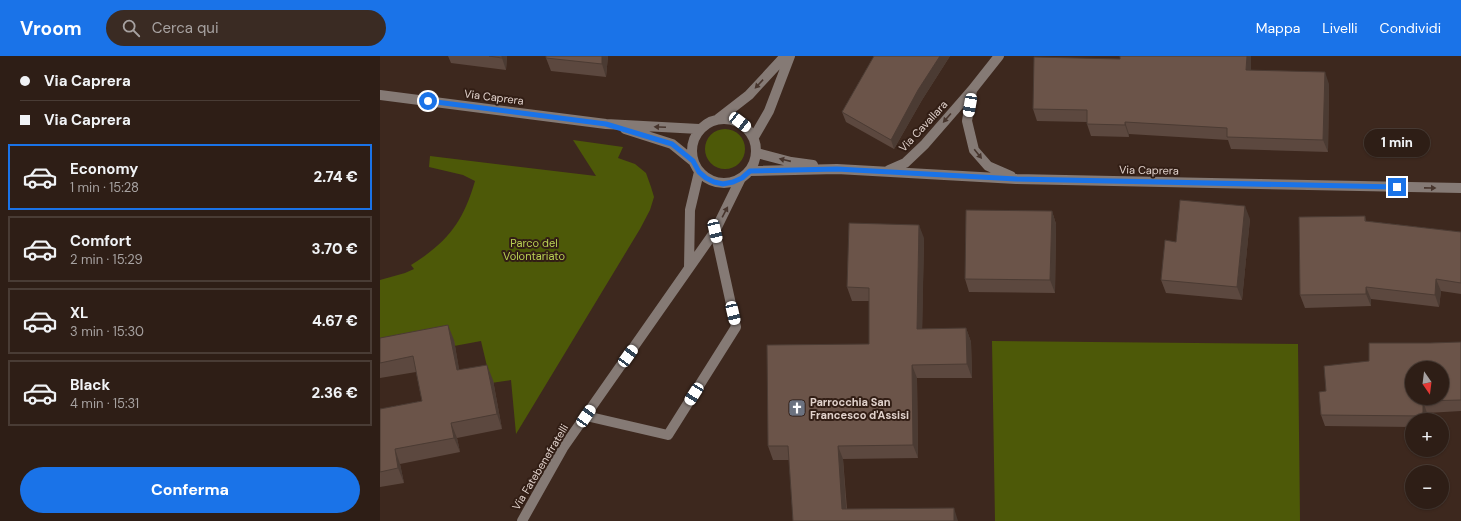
<!DOCTYPE html>
<html lang="it">
<head>
<meta charset="utf-8">
<style>
  :root { --surface:#2e1e16; --page:#3a2b23; --text:#f1f3f6; --muted:#a7a2a1; --line:#493c35; --accent:#1a73e8 }
  body { margin:0; font-family:"DM Sans",sans-serif; background:var(--page); color:var(--text); height:100vh; display:flex; flex-direction:column; font-size:15px; white-space:nowrap }
  * { box-sizing:border-box; margin:0 }
  p { font-size:13px; color:var(--muted) }
  .icon { flex:none; width:22px; height:22px; fill:none; stroke:currentColor; stroke-width:2; stroke-linecap:round; stroke-linejoin:round }
  .map { position:relative; flex:1; overflow:hidden }
  .panel { display:flex; flex-direction:column; background:var(--surface); width:380px }
  .panel>* { flex:none }
  .hud { display:grid; align-content:center; height:88px; padding:0 20px; background:var(--surface) }
  .needle { width:26px; rotate:166deg }
  .controls { position:absolute; left:1025px; top:305px; display:grid; gap:8px }
  .controls a { display:grid; place-items:center; width:44px; height:44px; border-radius:50%; background:var(--surface); box-shadow:0 1px 3px #0004,0 0 0 1px var(--line); font-size:20px }
  .end { position:absolute; width:18px; height:18px; margin:-9px; border:5px solid #1a73e8; background:#fff; box-shadow:0 0 0 2px #fff }
  .from { border-radius:50% }
  .bubble { position:absolute; height:28px; border-radius:14px; background:var(--surface); box-shadow:0 1px 3px #0004,0 0 0 1px var(--line); font-size:13px; font-weight:800; line-height:28px; text-align:center }
  .car { position:absolute; width:12px; height:24px; margin:-12px -6px; border-radius:5px; box-shadow:0 0 3px 1px #0007; background:linear-gradient(#fff 24%,#345 0 40%,#fff 0 76%,#345 0 86%,#fff 0) }
  .hud b { display:flex; align-items:center; gap:14px; height:38px; font-size:15px }
  .hud b+b { border-top:1px solid var(--line) }
  .hud i { width:10px; height:10px; background:var(--text) }
  ul { padding:0; list-style:none }
  li { display:flex; align-items:center; gap:12px; height:66px; margin:0 8px 6px; padding:0 12px; border:2px solid var(--line); border-radius:0px }
  li div { flex:1 }
  li b { display:block; font-size:15px }
  li em { font-style:normal; font-weight:800 }
  li.on { border-color:var(--accent) }
  li>.icon { width:36px; height:36px; stroke-width:1.5 }
  .button { display:flex; gap:8px; margin-top:auto; padding:8px 20px }
  .button a { flex:1; height:46px; border-radius:24px; background:var(--accent); color:#fff; font-size:16px; font-weight:800; line-height:46px; text-align:center }
  header { display:flex; align-items:center; gap:24px; box-sizing:border-box; height:56px; padding:0 20px; background:var(--accent); color:#fff }
  header strong { font-size:19px }
  nav { display:flex; gap:22px; margin-inline-start:auto; font-size:14px }
  .search { width:280px; height:36px; background:var(--page); display:flex; align-items:center; gap:10px; box-sizing:border-box; padding:0 14px; border-radius:22px; color:var(--muted); font-size:15px }
  main { display:flex; flex:1; min-height:0 }
  .map>svg:first-child { display:block }
  .green { fill:#4d5908 }
  .lines { fill:none; stroke-linecap:round; stroke-linejoin:round }
  .minor { stroke:#857a75; stroke-width:10 }
  .wall { fill:#5c483f }
  .shaded-wall { fill:#4b3b33 }
  .building { fill:#6b5449; stroke:#4b3b33; fill-rule:evenodd }
  .oneway { fill:#47352d }
  .route { stroke:#1a73e8; stroke-width:5 }
  .labels { text-anchor:middle; stroke-width:4; stroke-linejoin:round; paint-order:stroke }
  .street-label { font-size:11px; fill:#e1d2cc; stroke:#321e15 }
  .park-label { font-size:11px; fill:#bad154; stroke:#321e15 }
  .poi-label { font-size:11px; font-weight:bold; fill:#e1d2cc; stroke:#321e15; text-anchor:start }
</style>
</head>
<body>
<header>
<strong>Vroom</strong>
<div class="search"><svg class="icon" aria-label="search" viewBox="0 0 24 24"><circle cx="10" cy="10" r="6"/><path d="M15 15l6 6"/></svg>Cerca qui</div>
<nav><a>Mappa</a><a>Livelli</a><a>Condividi</a></nav>
</header>
<main>
<section class="panel">
<div class="hud">
<b><i class="from"></i>Via Caprera</b>
<b><i></i>Via Caprera</b>
</div>
<ul>
<li class="on"><svg class="icon" aria-label="car" viewBox="0 0 24 24"><path d="M5 17H2v-5l4-1 3-4h7l3 4 3 1v5h-3M9 17h6M6 11h13"/><circle cx="7" cy="17" r="2"/><circle cx="17" cy="17" r="2"/></svg><div><b>Economy</b><p>1 min · 15:28</p></div><em>2.74 €</em></li>
<li><svg class="icon" aria-label="car" viewBox="0 0 24 24"><path d="M5 17H2v-5l4-1 3-4h7l3 4 3 1v5h-3M9 17h6M6 11h13"/><circle cx="7" cy="17" r="2"/><circle cx="17" cy="17" r="2"/></svg><div><b>Comfort</b><p>2 min · 15:29</p></div><em>3.70 €</em></li>
<li><svg class="icon" aria-label="car" viewBox="0 0 24 24"><path d="M5 17H2v-5l4-1 3-4h7l3 4 3 1v5h-3M9 17h6M6 11h13"/><circle cx="7" cy="17" r="2"/><circle cx="17" cy="17" r="2"/></svg><div><b>XL</b><p>3 min · 15:30</p></div><em>4.67 €</em></li>
<li><svg class="icon" aria-label="car" viewBox="0 0 24 24"><path d="M5 17H2v-5l4-1 3-4h7l3 4 3 1v5h-3M9 17h6M6 11h13"/><circle cx="7" cy="17" r="2"/><circle cx="17" cy="17" r="2"/></svg><div><b>Black</b><p>4 min · 15:31</p></div><em>2.36 €</em></li>
</ul>
<div class="button"><a>Conferma</a></div>
</section>
<div class="map">
<svg width="1081" height="465" viewBox="0 0 1081 465">
  <rect width="100%" height="100%" fill="#3d281e"/>
  <path class="green" d="M325 93a20 20 0 1 1 40 0a20 20 0 1 1-40 0Z
    M193,84L243,91L238,102L255,108L266,117L271,131L274,141L270,154L260,173L136,378L131,324L111,327L101,285L31,298L0,290V224L25,217L34,213L31,209C68,186 83,166 95,125L83,119L49,111L50,100L216,120Z
    M612,285L918,288L920,465H615Z"/>
  <g class="lines">
    <path class="minor" d="M592,34L587,65L594,94L608,110L631,120
      M0,39L226,68L319,73
      M312 95a32 32 0 1 1 64 0a32 32 0 1 1-64 0Z
      M338,63L369,39L405,0
      M245,73L292,88L313,105
      M374,81L389,55L410,0
      M377,97L411,106L433,109
      M509,114L525,107L545,88L592,34L619,0
      M370,115L457,113L636,123L1081,132
      M309,212L310,154L319,116
      M206,360L288,379L356,271L335,175
      M142,465L183,392L335,175L361,122"/>
  </g>
  <path class="wall" d="M68,0H127L126,14L71,7Z
    M228,0L226,21L171,15L166,2Z
    M494,0H570L542,44L514,93L466,66L462,56Z
    M740,0H871V14L949,28L948,96L851,93L848,84L749,78V81L711,80L707,68V66L657,65L653,53L740,3Z
    M672,155L676,168L675,237L589,236L585,223Z
    M985,160L986,165L1081,176V238L1061,235L1059,251L991,243V250L925,252L920,239Z
    M870,163L862,244L786,237L781,224L796,186Z
    M544,182L542,273L586,272L591,286L592,322H537L538,402L463,403L467,453L413,465L409,404H393L388,390L489,288V245H472L467,231Z
    M0,282L74,284L79,314L113,324L122,373L77,382L80,396L20,408L24,427L0,431V353L42,345L36,316L0,322Z
    M1081,286V355L1047,357V364H1032V371L945,370L941,359L946,335L1050,287Z"/>
  <path class="shaded-wall" d="M122,0H127L126,14L122,2Z
    M222,0H228L226,21L222,8Z
    M560,0H570L542,44L514,93L511,84L538,34Z
    M867,0H871V26L866,14Z
    M945,16L949,28L948,96L943,84Z
    M745,66L749,78V81L745,69Z
    M865,150L870,163L862,244L857,231Z
    M672,155L676,168L675,237L670,224Z
    M539,169L544,182L542,287L537,273Z
    M1056,223L1061,235L1059,251L1055,239Z
    M986,231L991,243V250L986,238Z
    M68,269L74,284L82,329L77,314Z
    M586,272L591,286L592,322L587,308Z
    M107,309L113,324L122,373L117,358Z
    M532,309L537,322L538,402L533,389Z
    M1043,345L1047,357V364H1044L1043,360Z
    M71,367L77,382L80,396L74,382Z
    M458,390L463,403L467,465L462,453Z
    M15,393L20,408L24,427L18,412Z
    M574,452L578,465H574Z"/>
  <path class="building" d="M109,0H122V2Z
    M166,0H222V8L166,2Z
    M494,0H560L538,34L511,84L462,56Z
    M740,0H867L866,14L945,16L943,84L847,81V72L745,66V69L707,68V54L653,53L654,1L740,3Z
    M800,144L865,150L857,231L781,224L785,184L796,186Z
    M586,154L672,155L670,224L585,223Z
    M985,160V165L1081,176V227L1056,223L1055,239L986,231V238L920,239L919,161Z
    M469,167L539,169L537,273L586,272L587,308L532,309L533,389L458,390L462,453L574,452V465H413L408,390H388L387,289L489,288V232L467,231Z
    M68,269L77,314L107,309L117,358L71,367L74,382L15,393L18,412L0,416V353L42,345L33,300L0,307V282Z
    M1081,286V344L1043,345V360L941,359L939,336L946,335L944,310L989,305V287H1050ZM1032,312H1062V342H1032Z"/>
  <defs><path id="oneway-solid" d="M-6-.8H1V-3.2L6.5 0L1 3.2V.8H-6Z"/></defs>
  <g class="oneway">
    <use href="#oneway-solid" transform="translate(379 28) rotate(133)"/>
    <use href="#oneway-solid" transform="translate(567 62) rotate(131)"/>
    <use href="#oneway-solid" transform="translate(280 71) rotate(-177)"/>
    <use href="#oneway-solid" transform="translate(598 98) rotate(51)"/>
    <use href="#oneway-solid" transform="translate(405 104) rotate(-167)"/>
    <use href="#oneway-solid" transform="translate(1050 132) rotate(1)"/>
    <use href="#oneway-solid" transform="translate(345 156) rotate(-62)"/>
  </g>
  <g class="lines">
    <path class="route" d="M48,45L226,68L292,88L313,105L319,116L326,122L334,126L343,128L353,126L362,122L370,115L457,113L636,123L1017,131"/>
  </g>
  <defs>
    <symbol id="church-square" viewBox="-11 -11 22 22"><rect x="-9" y="-9" width="18" height="18" rx="4" fill="#6b7280" stroke="#321e15"/><path d="M-1.2-6h2.4v3.5h3.3v2.4h-3.3V6h-2.4V-.1h-3.3v-2.4h3.3Z" fill="#fff"/></symbol>
  </defs>
  <g fill-rule="evenodd">
    <use href="#church-square" x="407" y="342" width="20" height="20"/>
  </g>
  <g class="labels">
    <g class="street-label">
      <text transform="translate(114 41) rotate(7)" y="4">Via Caprera</text>
      <text transform="translate(543 70) rotate(-47)" y="4">Via Cavallara</text>
      <text transform="translate(769 114) rotate(1)" y="4">Via Caprera</text>
      <text transform="translate(160 411) rotate(-59)" y="4">Via Fatebenefratelli</text>
    </g>
    <g class="park-label">
      <text x="154" y="191">Parco del<tspan x="154" dy="13">Volontariato</tspan></text>
    </g>
    <g class="poi-label">
      <text x="430" y="350">Parrocchia San<tspan x="430" dy="13">Francesco d'Assisi</tspan></text>
    </g>
  </g>
</svg>
<div class="controls">
<a><svg class="needle" viewBox="-14 -14 28 28"><path d="M0-13l5 13h-10z" fill="#e53935"/><path d="M0 13l5-13h-10z" fill="#a7a2a1"/></svg></a>
<a>+</a>
<a>−</a>
</div>
<i class="end from" style="left:48px;top:45px"></i>
<i class="end" style="left:1017px;top:131px"></i>
<div class="bubble" style="left:984px;top:73px;width:66px">1 min</div>
<i class="car" style="left:590px;top:49px;rotate:190deg"></i>
<i class="car" style="left:360px;top:66px;rotate:128deg"></i>
<i class="car" style="left:335px;top:175px;rotate:167deg"></i>
<i class="car" style="left:353px;top:257px;rotate:167deg"></i>
<i class="car" style="left:248px;top:300px;rotate:36deg"></i>
<i class="car" style="left:314px;top:338px;rotate:212deg"></i>
<i class="car" style="left:206px;top:360px;rotate:34deg"></i>
</div>
</main>
</body>
</html>
